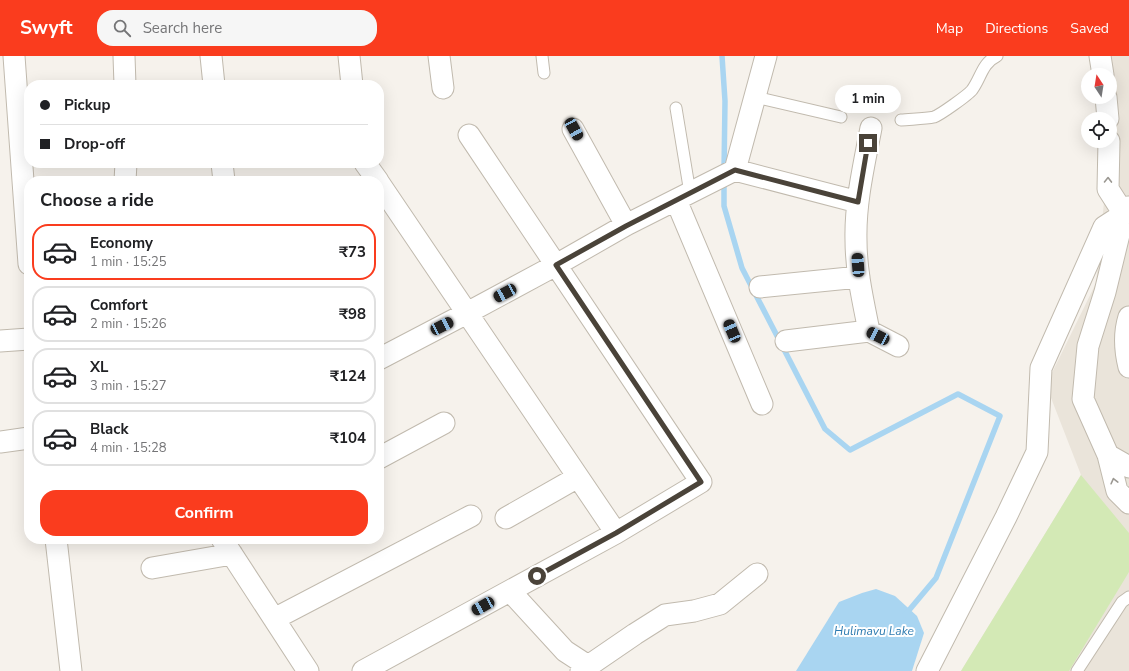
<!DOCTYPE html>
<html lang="en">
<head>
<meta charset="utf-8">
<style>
  :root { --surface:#fff; --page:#f6f6f6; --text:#202124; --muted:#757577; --line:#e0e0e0; --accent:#fa3c1e }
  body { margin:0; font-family:"Nunito Sans",sans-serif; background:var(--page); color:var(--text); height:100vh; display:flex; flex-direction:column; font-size:15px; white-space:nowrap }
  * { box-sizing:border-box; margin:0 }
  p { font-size:13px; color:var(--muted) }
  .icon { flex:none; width:22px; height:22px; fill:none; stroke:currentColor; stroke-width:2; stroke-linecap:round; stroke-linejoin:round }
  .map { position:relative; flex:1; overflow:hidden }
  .drawer { position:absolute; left:24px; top:120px; width:360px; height:368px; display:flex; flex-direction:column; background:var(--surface); border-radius:16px; box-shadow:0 4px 16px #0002 }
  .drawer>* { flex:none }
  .guide { position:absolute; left:24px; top:24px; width:360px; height:88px; border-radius:16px; box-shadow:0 4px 16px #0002; display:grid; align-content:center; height:88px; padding:0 16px; background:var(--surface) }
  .needle { width:26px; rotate:348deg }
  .buttons { position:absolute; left:1081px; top:12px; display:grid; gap:8px }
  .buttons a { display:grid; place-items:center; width:36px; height:36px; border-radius:50%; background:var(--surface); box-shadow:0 4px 16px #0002; font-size:20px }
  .end { position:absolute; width:18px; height:18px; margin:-9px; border:5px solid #4a4339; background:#fff; box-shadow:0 0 0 2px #fff }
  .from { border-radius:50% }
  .bubble { position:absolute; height:28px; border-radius:14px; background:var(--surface); box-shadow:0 4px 16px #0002; font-size:13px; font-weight:700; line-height:28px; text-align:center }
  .car { position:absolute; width:12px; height:24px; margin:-12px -6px; border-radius:5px; box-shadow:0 0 3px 1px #0007; background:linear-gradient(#222 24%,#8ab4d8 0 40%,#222 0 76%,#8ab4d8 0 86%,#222 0) }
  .guide b { display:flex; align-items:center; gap:14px; height:38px; font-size:15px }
  .guide b+b { border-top:1px solid var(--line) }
  .guide i { width:10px; height:10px; background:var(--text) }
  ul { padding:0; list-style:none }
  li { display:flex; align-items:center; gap:12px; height:56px; margin:0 8px 6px; padding:0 8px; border:2px solid var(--line); border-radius:16px }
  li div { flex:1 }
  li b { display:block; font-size:15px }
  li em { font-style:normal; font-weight:700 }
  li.current { border-color:var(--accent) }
  li>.icon { width:36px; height:36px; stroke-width:1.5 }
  h2 { padding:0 16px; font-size:18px; line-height:48px }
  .button { display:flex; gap:8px; margin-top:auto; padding:8px 16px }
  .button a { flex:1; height:46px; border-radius:16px; background:var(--accent); color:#fff; font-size:16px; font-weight:700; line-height:46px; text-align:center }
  header { display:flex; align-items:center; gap:24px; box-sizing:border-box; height:56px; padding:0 20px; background:var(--accent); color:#fff }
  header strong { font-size:19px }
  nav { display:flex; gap:22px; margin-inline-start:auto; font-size:14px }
  .search { width:280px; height:36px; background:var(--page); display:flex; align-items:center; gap:10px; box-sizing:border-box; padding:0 14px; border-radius:16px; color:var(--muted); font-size:15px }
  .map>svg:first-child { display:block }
  .residential { fill:#eae4da }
  .green { fill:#d3e9b5 }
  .water { fill:#a9d5f1 }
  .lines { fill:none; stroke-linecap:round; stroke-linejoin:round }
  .stream { stroke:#a9d5f1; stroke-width:5.5 }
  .service-casing { stroke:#c1baae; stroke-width:13 }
  .minor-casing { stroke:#c1baae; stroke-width:23 }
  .service { stroke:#fff; stroke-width:11 }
  .minor { stroke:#fff; stroke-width:21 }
  .oneway { stroke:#9b9892 }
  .route { stroke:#4a4339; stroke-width:5 }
  .labels { text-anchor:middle; stroke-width:4; stroke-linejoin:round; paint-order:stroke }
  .water-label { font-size:12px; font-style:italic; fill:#2e7bb0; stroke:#fff }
</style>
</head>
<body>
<header>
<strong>Swyft</strong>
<div class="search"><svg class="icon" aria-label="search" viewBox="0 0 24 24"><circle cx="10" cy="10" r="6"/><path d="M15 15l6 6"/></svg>Search here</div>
<nav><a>Map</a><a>Directions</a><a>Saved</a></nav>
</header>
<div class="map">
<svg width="1129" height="615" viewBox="0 0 1129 615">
  <rect width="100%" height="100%" fill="#f6f2ec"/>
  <path class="residential" d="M1092,0H1129V615H961L1081,419L1046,329L1096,227L1110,85V19Z"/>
  <path class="green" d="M1081,419L1129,477V516L1069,615H961Z"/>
  <path class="water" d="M876,533L895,540L917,560L924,577L912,615H796L839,546L862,537Z"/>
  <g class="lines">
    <path class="stream" d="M722,0L725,45L724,115
      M724,124V150L742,212L825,373L850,394L958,338L1000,360L936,522L905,559"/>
    <defs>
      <path id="service" d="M542,0L544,17
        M755,41L841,61
        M676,52L690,137
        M901,64C911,63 925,63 934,61C940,59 968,39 972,34C981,22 982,7 997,0
        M1077,615L1122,546L1129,541"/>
      <path id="minor" d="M14,0L29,208
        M124,0L125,29
        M211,0L214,29
        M349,0L352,29
        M439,0L443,32
        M1100,0L1103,19
        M1106,41L1108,63
        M871,72C864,109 855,147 856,184C856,215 863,245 869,275L898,290
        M573,73L626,169
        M1109,85L1108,133L1124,158
        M222,107L224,125
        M365,107L378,125
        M735,114L766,0
        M125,125L126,107
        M379,127L616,477
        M676,144L762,348
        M1128,151L1124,158L1105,236L1088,290L1083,343L1108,399L1117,435L1129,447
        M760,231L859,221
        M1129,261C1124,277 1125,295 1129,311
        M0,285L29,283
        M786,285L869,275
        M379,303L467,257L556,209L626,169L735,114L858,146
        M0,386L29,382
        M1108,399L1129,411
        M379,402L444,367
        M506,462L578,421
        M56,483L71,615
        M222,483L308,615
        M152,512L232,498
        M510,535L565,595L588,610
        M274,563L471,460
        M363,615L616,477L701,426L469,79
        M581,615L635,578L665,559L694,555L720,548L757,518
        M927,615L1006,461L1037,396L1041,312L1104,171L1124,158"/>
    </defs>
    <use href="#service" class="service-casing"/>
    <use href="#minor" class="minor-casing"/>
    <use href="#service" class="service"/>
    <use href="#minor" class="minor"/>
  </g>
  <defs><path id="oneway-chevron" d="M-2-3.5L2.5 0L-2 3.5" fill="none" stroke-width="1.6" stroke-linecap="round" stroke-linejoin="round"/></defs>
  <g class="oneway">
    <use href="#oneway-chevron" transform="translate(1108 124) rotate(-89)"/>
    <use href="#oneway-chevron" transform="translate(1114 425) rotate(-104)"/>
  </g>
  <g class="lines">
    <path class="route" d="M537,520L616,477L701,426L556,209L626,170L735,114L858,146L868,87"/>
  </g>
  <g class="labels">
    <g class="water-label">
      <text x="874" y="579">Hulimavu Lake</text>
    </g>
  </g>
</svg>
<div class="buttons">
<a><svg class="needle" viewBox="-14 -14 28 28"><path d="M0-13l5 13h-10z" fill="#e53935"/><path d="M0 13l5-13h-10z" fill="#757577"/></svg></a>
<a><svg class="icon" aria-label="locate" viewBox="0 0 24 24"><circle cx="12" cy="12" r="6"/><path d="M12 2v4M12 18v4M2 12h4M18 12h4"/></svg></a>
</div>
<i class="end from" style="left:537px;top:520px"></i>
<i class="end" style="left:868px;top:87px"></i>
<div class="bubble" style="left:835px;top:29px;width:66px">1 min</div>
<i class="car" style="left:574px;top:73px;rotate:151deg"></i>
<i class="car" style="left:858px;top:209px;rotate:356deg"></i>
<i class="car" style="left:505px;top:237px;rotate:242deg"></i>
<i class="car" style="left:442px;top:270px;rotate:63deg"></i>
<i class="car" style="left:732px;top:275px;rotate:337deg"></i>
<i class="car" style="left:878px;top:280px;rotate:297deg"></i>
<i class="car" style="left:483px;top:550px;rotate:241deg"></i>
<div class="guide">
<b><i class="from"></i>Pickup</b>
<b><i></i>Drop-off</b>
</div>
<section class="drawer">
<h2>Choose a ride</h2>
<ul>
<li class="current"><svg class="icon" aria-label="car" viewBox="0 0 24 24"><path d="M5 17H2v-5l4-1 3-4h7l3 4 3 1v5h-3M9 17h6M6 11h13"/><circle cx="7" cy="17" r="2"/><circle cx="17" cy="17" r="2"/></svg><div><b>Economy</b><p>1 min · 15:25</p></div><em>₹73</em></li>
<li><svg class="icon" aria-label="car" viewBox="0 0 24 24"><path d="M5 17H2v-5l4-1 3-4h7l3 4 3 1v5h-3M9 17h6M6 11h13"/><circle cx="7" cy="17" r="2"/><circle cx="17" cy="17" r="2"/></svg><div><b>Comfort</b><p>2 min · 15:26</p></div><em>₹98</em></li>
<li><svg class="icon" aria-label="car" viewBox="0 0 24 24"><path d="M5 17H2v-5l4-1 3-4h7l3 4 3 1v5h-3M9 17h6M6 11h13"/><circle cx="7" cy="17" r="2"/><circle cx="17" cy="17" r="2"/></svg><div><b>XL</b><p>3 min · 15:27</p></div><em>₹124</em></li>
<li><svg class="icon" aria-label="car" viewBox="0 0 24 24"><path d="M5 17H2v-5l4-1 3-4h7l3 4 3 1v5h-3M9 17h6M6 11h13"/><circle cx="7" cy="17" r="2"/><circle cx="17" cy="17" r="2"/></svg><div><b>Black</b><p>4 min · 15:28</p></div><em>₹104</em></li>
</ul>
<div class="button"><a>Confirm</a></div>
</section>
</div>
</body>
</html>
